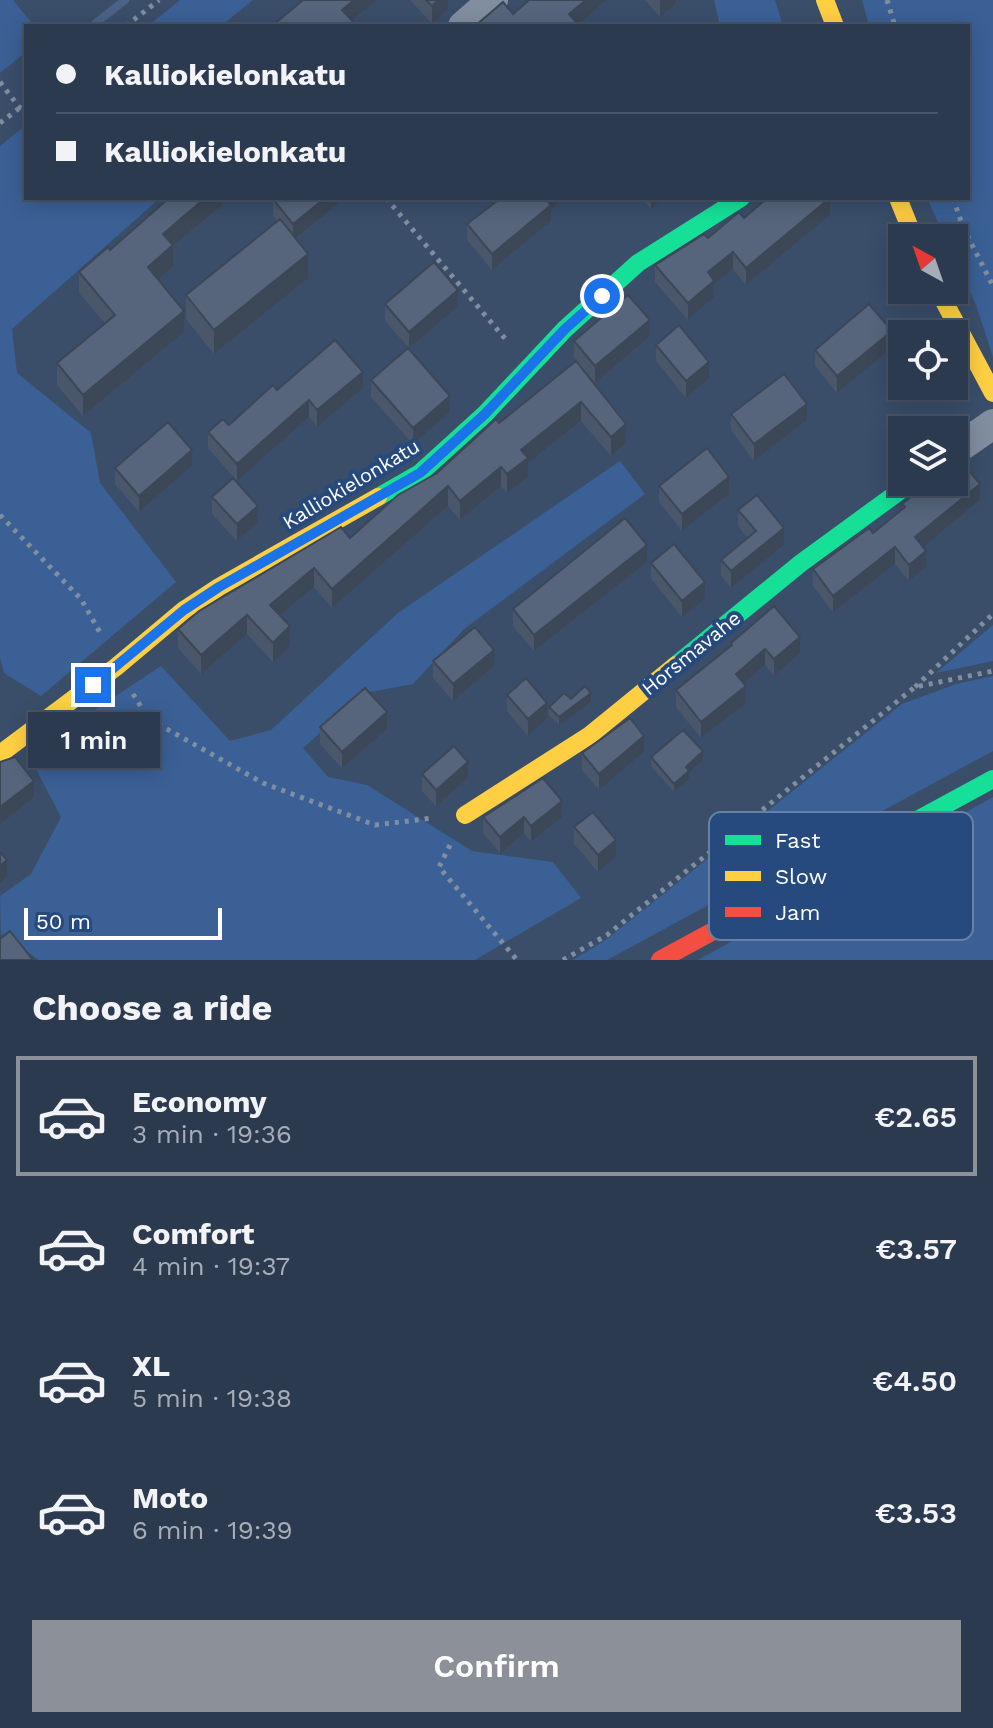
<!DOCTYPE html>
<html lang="en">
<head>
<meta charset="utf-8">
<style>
  :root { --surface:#2c3a50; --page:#38455a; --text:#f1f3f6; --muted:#a6adb7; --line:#485467; --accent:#8c9099 }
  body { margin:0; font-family:"Work Sans",sans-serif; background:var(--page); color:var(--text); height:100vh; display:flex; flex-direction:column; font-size:30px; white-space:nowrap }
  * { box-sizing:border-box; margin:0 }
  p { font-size:26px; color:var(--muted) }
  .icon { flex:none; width:44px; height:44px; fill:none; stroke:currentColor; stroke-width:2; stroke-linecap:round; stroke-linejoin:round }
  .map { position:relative; height:960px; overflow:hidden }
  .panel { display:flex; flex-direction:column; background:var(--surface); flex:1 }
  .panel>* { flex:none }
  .guide { position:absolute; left:24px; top:24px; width:946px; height:176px; border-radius:0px; box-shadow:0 4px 20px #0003,0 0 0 2px var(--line); display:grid; align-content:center; height:176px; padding:0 32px; background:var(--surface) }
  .needle { width:52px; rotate:320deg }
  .controls { position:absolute; left:888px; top:224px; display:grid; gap:16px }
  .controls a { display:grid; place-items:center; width:80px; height:80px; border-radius:0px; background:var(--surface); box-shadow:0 4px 20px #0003,0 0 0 2px var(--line); font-size:40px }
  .scale { position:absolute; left:24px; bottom:20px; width:198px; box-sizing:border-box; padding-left:8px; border:4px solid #fff; border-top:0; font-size:22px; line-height:28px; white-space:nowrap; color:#fff; -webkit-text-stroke:6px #264a7e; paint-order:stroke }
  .end { position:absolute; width:36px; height:36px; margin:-18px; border:10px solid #1a73e8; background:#fff; box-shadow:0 0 0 4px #fff }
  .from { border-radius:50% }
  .bubble { position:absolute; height:56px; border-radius:0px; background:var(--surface); box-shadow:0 4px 20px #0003,0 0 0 2px var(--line); font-size:26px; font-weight:600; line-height:56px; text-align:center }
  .guide b { display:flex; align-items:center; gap:28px; height:76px; font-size:30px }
  .guide b+b { border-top:2px solid var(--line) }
  .guide i { width:20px; height:20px; background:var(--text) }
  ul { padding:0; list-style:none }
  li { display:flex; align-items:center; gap:24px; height:120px; margin:0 16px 12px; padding:0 16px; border:4px solid transparent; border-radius:0px }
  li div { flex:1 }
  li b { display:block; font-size:30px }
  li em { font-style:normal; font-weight:600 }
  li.selected { border-color:var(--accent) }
  li>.icon { width:72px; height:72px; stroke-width:1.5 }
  h2 { padding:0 32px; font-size:36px; line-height:96px }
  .action { display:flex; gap:16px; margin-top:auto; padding:16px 32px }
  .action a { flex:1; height:92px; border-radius:0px; background:var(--accent); color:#fff; font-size:32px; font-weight:600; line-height:92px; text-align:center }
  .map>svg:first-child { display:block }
  .green { fill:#3a6095 }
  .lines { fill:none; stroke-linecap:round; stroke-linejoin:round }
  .stream { stroke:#496287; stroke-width:8 }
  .path { stroke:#808ea0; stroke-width:5; stroke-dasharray:4 6; stroke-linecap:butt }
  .street { stroke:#808ea0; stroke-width:30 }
  .fast { stroke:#16e098; stroke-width:18 }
  .slow { stroke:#ffcf43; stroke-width:18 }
  .jam { stroke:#f24e42; stroke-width:18 }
  .wall { fill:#4a576b }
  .shaded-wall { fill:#3c4757 }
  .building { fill:#56657c; stroke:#3c4757; stroke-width:2 }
  .route { stroke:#1a73e8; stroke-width:10 }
  .labels { text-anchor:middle; stroke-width:8; stroke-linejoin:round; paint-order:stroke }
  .street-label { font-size:20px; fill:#fff; stroke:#264a7e }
  .key { fill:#264a7e; stroke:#6780a5; stroke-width:2 }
  .key-label { font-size:22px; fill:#fff }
</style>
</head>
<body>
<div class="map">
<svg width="993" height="960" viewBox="0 0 993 960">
  <rect width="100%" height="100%" fill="#3a4e6a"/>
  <path class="green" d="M0,0H13L34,26H26V52L0,73Z
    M180,0H253L221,26H148Z
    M714,0H775L783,26H720Z
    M862,0H993V357L976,305L954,257V238H945L927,198H968V26H869Z
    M26,125V198H160L12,329L17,373L91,433L100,483L176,582L41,696L4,673L0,658V146Z
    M620,461L645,494L464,629L413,684L365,693L303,748L328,777L367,785L472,851L553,862L581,898L475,960H39L1,934L0,896L31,874L61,817L28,754L161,666L230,741L271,730L398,613Z
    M993,625V661L936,673Z
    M993,676V751L607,960H573L607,939L902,704L956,684Z
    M993,797V960H698Z"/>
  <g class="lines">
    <path class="stream" d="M92,26L125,0"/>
    <path class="path" d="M887,0L895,26
      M126,26L159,0
      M0,82L19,107L26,110
      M0,123L26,103
      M386,198L507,341
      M953,198L963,227L993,286
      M0,515L81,599L102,636
      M915,687L993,614
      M133,694L149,719L263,783L375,825L433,818
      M450,845L439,867L517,960
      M563,960L607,935L915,687L993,671"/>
    <path class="street" d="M463,26L493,0
      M954,451L993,424"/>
    <path class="fast" d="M378,497L420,473L485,414L565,329L638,263L741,198
      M676,665L801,563L912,482
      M899,830L993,779"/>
    <path class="slow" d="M825,0L835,26
      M898,198L914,238
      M938,290L993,393
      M0,754L116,667L184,610L219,587L378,497
      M465,815L590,735L676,665"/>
    <path class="jam" d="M660,960L899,830"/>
  </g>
  <path class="wall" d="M410,0H448V9L432,24Z
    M645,0H676V3L660,17Z
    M222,198V205L173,246V266L158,280L184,332L83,416L57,385V363L105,323L79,293V272L110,250Z
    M275,198H345L296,239L308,278L214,354L186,319V295L277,221L273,216V199Z
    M642,198H663L651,209Z
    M551,209V221L492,270L467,240V224Z
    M830,215L746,285L733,269L714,284V297L688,320L655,282V265L744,218Z
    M385,304L458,306L409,348L385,321Z
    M650,336L595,383L574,358V341Z
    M656,345L709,378L686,398L656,361Z
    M892,348L837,393L815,366V350Z
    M576,361L626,443L611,456L581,421L528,463V477L507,493L501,486L460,520L448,506L332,608L314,587L280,616L290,646L273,662L247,634L201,674L178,648V629L350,538L437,473Z
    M371,380L450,412L413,444L371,397Z
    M363,388L317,427L309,417L237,481L208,448V432L229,425L277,390Z
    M731,414L807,420L754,461L731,430Z
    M192,466L139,512L115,484V468Z
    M659,486L729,494L682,531L659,502Z
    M212,497L258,522L237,541L212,514Z
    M980,500L923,547L926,567L909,581L895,564L833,612L813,586V569L873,533L902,509V504Z
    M738,510L784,545L731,588L721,576V560L748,538L738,526Z
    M647,562L534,651L513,626V609Z
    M651,563L705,599L682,617L651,579Z
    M731,643L800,653L774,676L765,665L744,683L746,703L701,738L676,707V690L731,646Z
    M433,661L494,666L453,701L433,678Z
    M507,695L547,719L528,736L507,711Z
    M571,699L591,702L559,725L549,715V707Z
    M320,727L387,729L342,768L320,744Z
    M644,752L599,790L582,770V753Z
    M651,757L703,760L689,772V779L674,792L651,766Z
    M422,774L468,778L436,806L422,791Z
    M483,817H562L531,842L524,833L500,853L483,833Z
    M574,827L616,856L598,872L574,844Z"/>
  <path class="shaded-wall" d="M354,0H376L345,26L342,10Z
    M438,0H448V9L432,24V6Z
    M586,0H606L577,26L569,14Z
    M660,0H676V3L660,17Z
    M205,198H222V205L173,246V266L148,289V267L163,234Z
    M325,198H345L293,241V224Z
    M545,198H563L551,209V221L492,270V254Z
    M651,198H663L651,209Z
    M830,198V215L746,285V268Z
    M733,252V269L714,284V297L688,320V303L708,272Z
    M308,254V278L214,354V330Z
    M458,290V306L409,348V332Z
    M184,311V332L83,416V395Z
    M650,320V336L595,383V366Z
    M892,331V348L837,393V376Z
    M709,362V378L686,398V381Z
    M363,372V388L317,427V410Z
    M450,396V412L413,444V428Z
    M309,400V417L237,481V464Z
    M581,402V421L528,463V477L507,493V474L521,450Z
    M807,404V420L754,461V444Z
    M626,424V443L611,456V437Z
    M192,450V466L139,512V496Z
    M501,467V486L460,520V501Z
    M729,477V494L682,531V514Z
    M980,484V500L915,554V537Z
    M448,486V506L332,608V589Z
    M258,506V522L237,541V524Z
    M784,528V545L731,588V571Z
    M647,545V562L534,651V635Z
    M895,547V564L833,612V596Z
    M926,551V567L909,581V565Z
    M314,568V587L270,624V605Z
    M705,582V599L682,617V601Z
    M247,615V634L201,674V655Z
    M290,626V646L273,662V643Z
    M800,637V653L774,676V659Z
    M765,649V665L736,690V674Z
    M494,650V666L453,701V684Z
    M746,686V703L701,738V722Z
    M591,693V702L559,725V717Z
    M547,703V719L528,736V719Z
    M387,712V729L342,768V752Z
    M644,736V752L599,790V774Z
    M703,751V760L689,772V779L674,792V784L686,767Z
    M468,762V778L436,806V790Z
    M34,781V797L0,824V807Z
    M562,801V817L531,842V826Z
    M524,817V833L500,853V837Z
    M616,840V856L598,872V855Z
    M7,860V876L0,883V866Z"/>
  <path class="building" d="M303,0H354L342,10L357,26H329L326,23L322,26H272Z
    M426,0H438L432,6Z
    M529,0H586L569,14L580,26H475L503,2L513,14Z
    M169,198H205L163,234L173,245L148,267L184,311L83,395L57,363L115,315L79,272L108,247L110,250Z
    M275,198H325L293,224L273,199Z
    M501,198H545L551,205L492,254L467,224Z
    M767,198H830L746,268L733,252L708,272L714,281L688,303L655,265L704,234L708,238L739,212L744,218Z
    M280,219L308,254L214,330L186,295Z
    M434,262L458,290L409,332L385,304Z
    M628,295L650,320L595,366L574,341Z
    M869,304L892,331L837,376L815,350Z
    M679,325L709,362L686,381L656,345Z
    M335,340L363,372L317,410L309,400L237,464L208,432L223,419L229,425L273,385L277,390Z
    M408,348L450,396L413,428L371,380Z
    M576,361L626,424L611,437L581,402L521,450L528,458L507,474L501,467L460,501L448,486L332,589L314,568L270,605L290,626L273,643L247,615L201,655L178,629L199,611L341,527L350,538L398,495L437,473L496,419L499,423Z
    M784,374L807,404L754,444L731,414Z
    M168,422L192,450L139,496L115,468Z
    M707,448L729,477L682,514L659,486Z
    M954,452L980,484L915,537L926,551L909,565L895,547L833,596L813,569L869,528L873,533L905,507L902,504L930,482H954Z
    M233,478L258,506L237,524L212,497Z
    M757,495L784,528L731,571L721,560L756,531L738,510Z
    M625,518L647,545L534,635L513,609Z
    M674,544L705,582L682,601L651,563Z
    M774,606L800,637L774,659L765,649L736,674L746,686L701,722L676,690L732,645L731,643Z
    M475,627L494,650L453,684L433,661Z
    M526,678L547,703L528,719L507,695Z
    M585,686L591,693L559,717L549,707L564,693L571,699Z
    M365,688L387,712L342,752L320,727Z
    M630,718L644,736L599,774L582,753Z
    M683,730L703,751L686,767L689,771L674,784L651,757Z
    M454,746L468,762L436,790L422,774Z
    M15,757L34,781L0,807V762Z
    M543,778L562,801L531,826L524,817L500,837L483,817Z
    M593,812L616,840L598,855L574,827Z
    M0,852L7,860L0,866Z
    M10,931L33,960H0V939Z"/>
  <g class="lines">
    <path class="route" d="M93,685L184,610L219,587L420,473L485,414L565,329L602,296"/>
  </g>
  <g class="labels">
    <g class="street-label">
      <text transform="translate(351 484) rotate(-31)" y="7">Kalliokielonkatu</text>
      <text transform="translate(691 653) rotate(-39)" y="7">Horsmavahe</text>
    </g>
  </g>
  <rect x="709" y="812" width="264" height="128" rx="12" class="key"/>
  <rect x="725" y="835" width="36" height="10" fill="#16e098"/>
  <rect x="725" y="871" width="36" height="10" fill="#ffcf43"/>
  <rect x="725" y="907" width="36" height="10" fill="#f24e42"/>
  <g class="key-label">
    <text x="775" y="848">Fast</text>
    <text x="775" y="884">Slow</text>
    <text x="775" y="920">Jam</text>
  </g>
</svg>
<div class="controls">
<a><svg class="needle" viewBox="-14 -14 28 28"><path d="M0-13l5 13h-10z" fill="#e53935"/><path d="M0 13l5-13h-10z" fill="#a6adb7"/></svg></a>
<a><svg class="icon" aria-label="locate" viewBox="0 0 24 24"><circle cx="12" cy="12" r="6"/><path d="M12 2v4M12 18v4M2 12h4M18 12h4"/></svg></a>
<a><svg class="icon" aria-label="layers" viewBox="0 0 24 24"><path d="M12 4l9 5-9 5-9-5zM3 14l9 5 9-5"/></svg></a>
</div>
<div class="scale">50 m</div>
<i class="end from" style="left:602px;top:296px"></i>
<i class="end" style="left:93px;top:685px"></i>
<div class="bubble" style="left:28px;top:712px;width:132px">1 min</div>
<div class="guide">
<b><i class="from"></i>Kalliokielonkatu</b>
<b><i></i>Kalliokielonkatu</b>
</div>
</div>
<section class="panel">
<h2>Choose a ride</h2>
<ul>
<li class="selected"><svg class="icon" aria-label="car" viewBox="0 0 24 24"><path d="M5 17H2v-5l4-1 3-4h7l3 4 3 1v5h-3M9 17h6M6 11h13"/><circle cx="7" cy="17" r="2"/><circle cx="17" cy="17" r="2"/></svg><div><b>Economy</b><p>3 min · 19:36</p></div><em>€2.65</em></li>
<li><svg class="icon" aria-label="car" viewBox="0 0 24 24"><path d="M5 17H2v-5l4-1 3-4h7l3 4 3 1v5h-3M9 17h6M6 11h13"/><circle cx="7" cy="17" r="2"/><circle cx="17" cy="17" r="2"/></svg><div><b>Comfort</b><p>4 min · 19:37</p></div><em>€3.57</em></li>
<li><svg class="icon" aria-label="car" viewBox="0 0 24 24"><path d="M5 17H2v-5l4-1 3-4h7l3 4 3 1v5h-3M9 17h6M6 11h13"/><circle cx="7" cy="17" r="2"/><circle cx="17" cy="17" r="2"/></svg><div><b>XL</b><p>5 min · 19:38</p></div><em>€4.50</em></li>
<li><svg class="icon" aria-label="car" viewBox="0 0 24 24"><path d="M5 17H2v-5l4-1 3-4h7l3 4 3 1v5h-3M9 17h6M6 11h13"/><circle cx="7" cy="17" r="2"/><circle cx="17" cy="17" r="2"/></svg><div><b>Moto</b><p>6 min · 19:39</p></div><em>€3.53</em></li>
</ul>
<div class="action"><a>Confirm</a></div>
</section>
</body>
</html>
